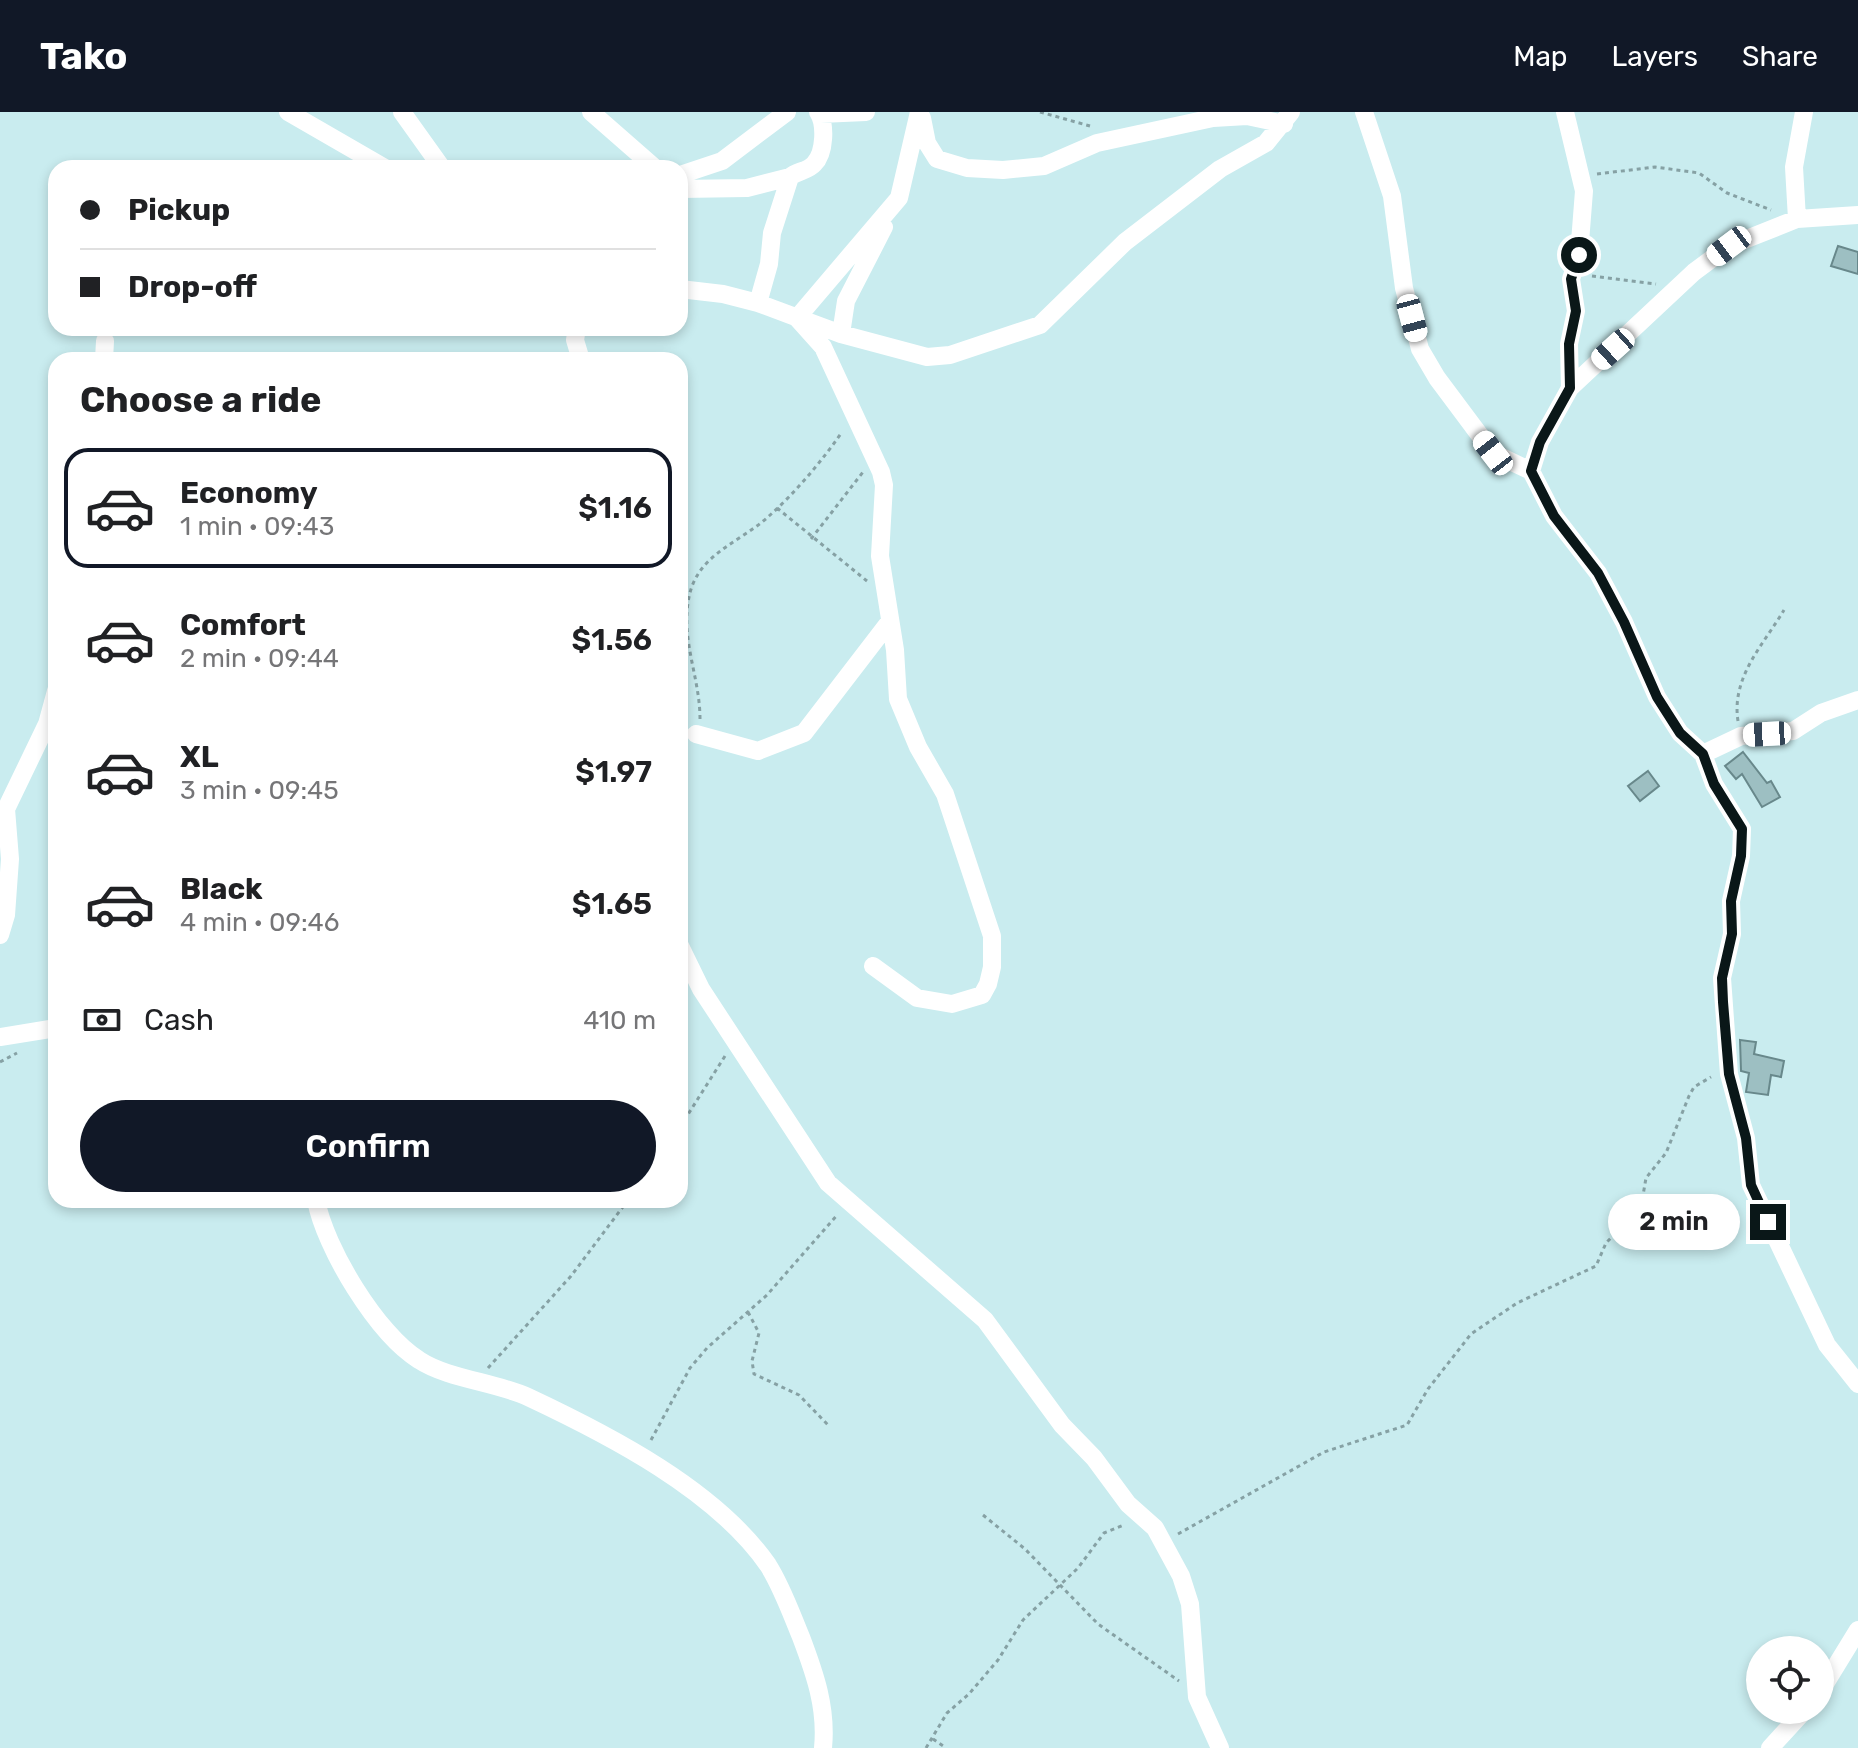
<!DOCTYPE html>
<html lang="en">
<head>
<meta charset="utf-8">
<style>
  :root { --surface:#fff; --page:#f2f2f2; --text:#202124; --muted:#757577; --line:#e0e0e0; --accent:#111827 }
  body { margin:0; font-family:Rubik,sans-serif; background:var(--page); color:var(--text); height:100vh; display:flex; flex-direction:column; font-size:30px; white-space:nowrap }
  * { box-sizing:border-box; margin:0 }
  p { font-size:26px; color:var(--muted) }
  .icon { flex:none; width:44px; height:44px; fill:none; stroke:currentColor; stroke-width:2; stroke-linecap:round; stroke-linejoin:round }
  .map { position:relative; flex:1; overflow:hidden }
  .sheet { position:absolute; left:48px; top:240px; width:640px; height:856px; display:flex; flex-direction:column; background:var(--surface); border-radius:24px; box-shadow:0 4px 12px #0003 }
  .sheet>* { flex:none }
  .top-card { position:absolute; left:48px; top:48px; width:640px; height:176px; border-radius:24px; box-shadow:0 4px 12px #0003; display:grid; align-content:center; height:176px; padding:0 32px; background:var(--surface) }
  .buttons { position:absolute; left:1746px; top:1524px; display:grid; gap:16px }
  .buttons a { display:grid; place-items:center; width:88px; height:88px; border-radius:50%; background:var(--surface); box-shadow:0 4px 12px #0003; font-size:40px }
  .end { position:absolute; width:36px; height:36px; margin:-18px; border:10px solid #0a1718; background:#fff; box-shadow:0 0 0 4px #fff }
  .from { border-radius:50% }
  .bubble { position:absolute; height:56px; border-radius:28px; background:var(--surface); box-shadow:0 4px 12px #0003; font-size:26px; font-weight:600; line-height:56px; text-align:center }
  .car { position:absolute; width:24px; height:48px; margin:-24px -12px; border-radius:10px; box-shadow:0 0 6px 2px #0007; background:linear-gradient(#fff 24%,#345 0 40%,#fff 0 76%,#345 0 86%,#fff 0) }
  .top-card b { display:flex; align-items:center; gap:28px; height:76px; font-size:30px }
  .top-card b+b { border-top:2px solid var(--line) }
  .top-card i { width:20px; height:20px; background:var(--text) }
  ul { padding:0; list-style:none }
  li { display:flex; align-items:center; gap:24px; height:120px; margin:0 16px 12px; padding:0 16px; border:4px solid transparent; border-radius:24px }
  li div { flex:1 }
  li b { display:block; font-size:30px }
  li em { font-style:normal; font-weight:600 }
  li.on { border-color:var(--accent) }
  li>.icon { width:72px; height:72px; stroke-width:1.5 }
  h2 { padding:0 32px; font-size:36px; line-height:96px }
  .pay { display:flex; align-items:center; gap:20px; height:88px; padding:0 32px; font-size:30px }
  .pay p { margin-inline-start:auto }
  .action { display:flex; gap:16px; margin-top:auto; padding:16px 32px }
  .action a { flex:1; height:92px; border-radius:48px; background:var(--accent); color:#fff; font-size:32px; font-weight:600; line-height:92px; text-align:center }
  header { display:flex; align-items:center; gap:48px; box-sizing:border-box; height:112px; padding:0 40px; background:var(--accent); color:#fff }
  header strong { font-size:38px }
  nav { display:flex; gap:44px; margin-inline-start:auto; font-size:28px }
  .map>svg:first-child { display:block }
  .building { fill:#9dbfc2; stroke:#68888b; stroke-width:2 }
  .lines { fill:none; stroke-linecap:round; stroke-linejoin:round }
  .path { stroke:#86a1a4; stroke-width:3; stroke-dasharray:4 4; stroke-linecap:butt }
  .minor { stroke:#fff; stroke-width:18 }
  .route { stroke:#0a1718; stroke-width:10 }
</style>
</head>
<body>
<header>
<strong>Tako</strong>
<nav><a>Map</a><a>Layers</a><a>Share</a></nav>
</header>
<div class="map">
<svg width="1858" height="1636" viewBox="0 0 1858 1636">
  <rect width="100%" height="100%" fill="#c9ecef"/>
  <path class="building" d="M1838,134L1858,140V162L1831,154Z
    M1743,640L1767,671L1771,669L1780,685L1762,695L1742,662L1736,667L1725,654Z
    M1648,659L1659,674L1640,689L1628,674Z
    M1740,928L1756,930L1754,942L1784,949L1781,965L1771,963L1768,983L1746,980L1749,961L1741,959Z"/>
  <g class="lines">
    <path class="path" d="M1040,0L1090,14
      M1597,62L1655,55L1699,61L1727,81L1771,98
      M1592,164L1656,172
      M777,396L867,469
      M811,427L863,360
      M700,607C700,567 682,531 688,491C694,442 739,432 769,404C795,381 822,349 842,320
      M1738,609C1731,565 1764,532 1784,498
      M0,950L17,941
      M680,1015L725,944
      M748,1200L759,1221L752,1249L754,1262L799,1283L829,1314
      M488,1256L571,1164L628,1088
      M651,1328L690,1256L707,1236L767,1183L838,1102
      M983,1403L1025,1437L1098,1512L1179,1569
      M1178,1422L1324,1340L1407,1313L1428,1277L1471,1222L1517,1191L1596,1154L1606,1131L1641,1095L1646,1066L1666,1041L1689,984L1694,975L1711,965
      M933,1627L946,1636
      M926,1636L947,1601L969,1582L998,1548L1023,1508L1078,1456L1104,1421L1124,1413"/>
    <path class="minor" d="M288,0L385,56
      M402,0L442,56
      M591,0L655,56
      M1364,0L1392,84L1404,176L1420,237L1437,266L1493,341L1531,359
      M1565,0L1584,79L1579,143L1571,167L1576,199L1569,232L1570,276
      M820,2L866,0
      M922,6L927,31L937,47L967,56L1003,58L1044,54L1097,31L1213,6L1247,4L1284,12
      M680,63L722,49L787,0
      M680,77L747,76L790,65
      M1858,103L1797,107L1729,134L1694,160L1570,276L1540,330L1531,359L1554,404L1598,461L1624,510L1657,585L1680,621L1703,642L1714,672L1742,717L1741,744L1731,789L1732,822L1722,866L1729,962L1746,1026L1751,1073L1827,1233L1858,1272
      M1797,107L1794,55L1804,0
      M680,177L723,182L758,191L841,222L927,245L950,243L1040,213L1125,130L1220,57L1266,31L1291,0
      M758,191L769,152L772,121L790,65C797,59 808,59 814,52C825,41 826,12 818,0
      M577,216L575,228L581,248
      M841,222L846,189L884,115
      M104,248L105,229
      M696,622L758,639L804,621L890,509
      M1703,642L1741,624L1793,619L1821,601L1858,588
      M0,823L6,803L10,747L6,697L47,612L56,579
      M680,834L701,877L828,1071L985,1208L1062,1313L1094,1346L1128,1392L1155,1416L1181,1464L1190,1492L1197,1585L1220,1636
      M873,854L917,886L952,892L982,883L988,872L992,855V824L945,682L918,635L898,587L895,538L880,444L884,373L881,360L823,235L797,206L899,86L919,0
      M0,925L56,916
      M316,1088C325,1136 377,1222 419,1248C448,1267 495,1270 528,1285C609,1323 716,1378 768,1453C782,1475 791,1501 801,1525C815,1562 827,1596 823,1636
      M1820,1580L1858,1518
      M1770,1636L1805,1598"/>
  </g>
  <g class="lines">
    <path class="route" d="M1579,143L1571,167L1576,199L1569,232L1570,276L1540,330L1531,359L1554,404L1598,461L1624,510L1657,585L1680,621L1703,642L1714,672L1742,717L1741,744L1731,789L1732,822L1722,866L1723,890L1729,962L1746,1026L1751,1073L1768,1110"/>
  </g>
</svg>
<div class="buttons">
<a><svg class="icon" aria-label="locate" viewBox="0 0 24 24"><circle cx="12" cy="12" r="6"/><path d="M12 2v4M12 18v4M2 12h4M18 12h4"/></svg></a>
</div>
<i class="end from" style="left:1579px;top:143px"></i>
<i class="end" style="left:1768px;top:1110px"></i>
<div class="bubble" style="left:1608px;top:1082px;width:132px">2 min</div>
<i class="car" style="left:1729px;top:134px;rotate:233deg"></i>
<i class="car" style="left:1412px;top:206px;rotate:165deg"></i>
<i class="car" style="left:1613px;top:237px;rotate:228deg"></i>
<i class="car" style="left:1493px;top:341px;rotate:322deg"></i>
<i class="car" style="left:1767px;top:622px;rotate:267deg"></i>
<div class="top-card">
<b><i class="from"></i>Pickup</b>
<b><i></i>Drop-off</b>
</div>
<section class="sheet">
<h2>Choose a ride</h2>
<ul>
<li class="on"><svg class="icon" aria-label="car" viewBox="0 0 24 24"><path d="M5 17H2v-5l4-1 3-4h7l3 4 3 1v5h-3M9 17h6M6 11h13"/><circle cx="7" cy="17" r="2"/><circle cx="17" cy="17" r="2"/></svg><div><b>Economy</b><p>1 min · 09:43</p></div><em>$1.16</em></li>
<li><svg class="icon" aria-label="car" viewBox="0 0 24 24"><path d="M5 17H2v-5l4-1 3-4h7l3 4 3 1v5h-3M9 17h6M6 11h13"/><circle cx="7" cy="17" r="2"/><circle cx="17" cy="17" r="2"/></svg><div><b>Comfort</b><p>2 min · 09:44</p></div><em>$1.56</em></li>
<li><svg class="icon" aria-label="car" viewBox="0 0 24 24"><path d="M5 17H2v-5l4-1 3-4h7l3 4 3 1v5h-3M9 17h6M6 11h13"/><circle cx="7" cy="17" r="2"/><circle cx="17" cy="17" r="2"/></svg><div><b>XL</b><p>3 min · 09:45</p></div><em>$1.97</em></li>
<li><svg class="icon" aria-label="car" viewBox="0 0 24 24"><path d="M5 17H2v-5l4-1 3-4h7l3 4 3 1v5h-3M9 17h6M6 11h13"/><circle cx="7" cy="17" r="2"/><circle cx="17" cy="17" r="2"/></svg><div><b>Black</b><p>4 min · 09:46</p></div><em>$1.65</em></li>
</ul>
<div class="pay"><svg class="icon" aria-label="cash" viewBox="0 0 24 24"><path d="M3 7h18v10H3z"/><circle cx="12" cy="12" r="2"/></svg>Cash<p>410 m</p></div>
<div class="action"><a>Confirm</a></div>
</section>
</div>
</body>
</html>
